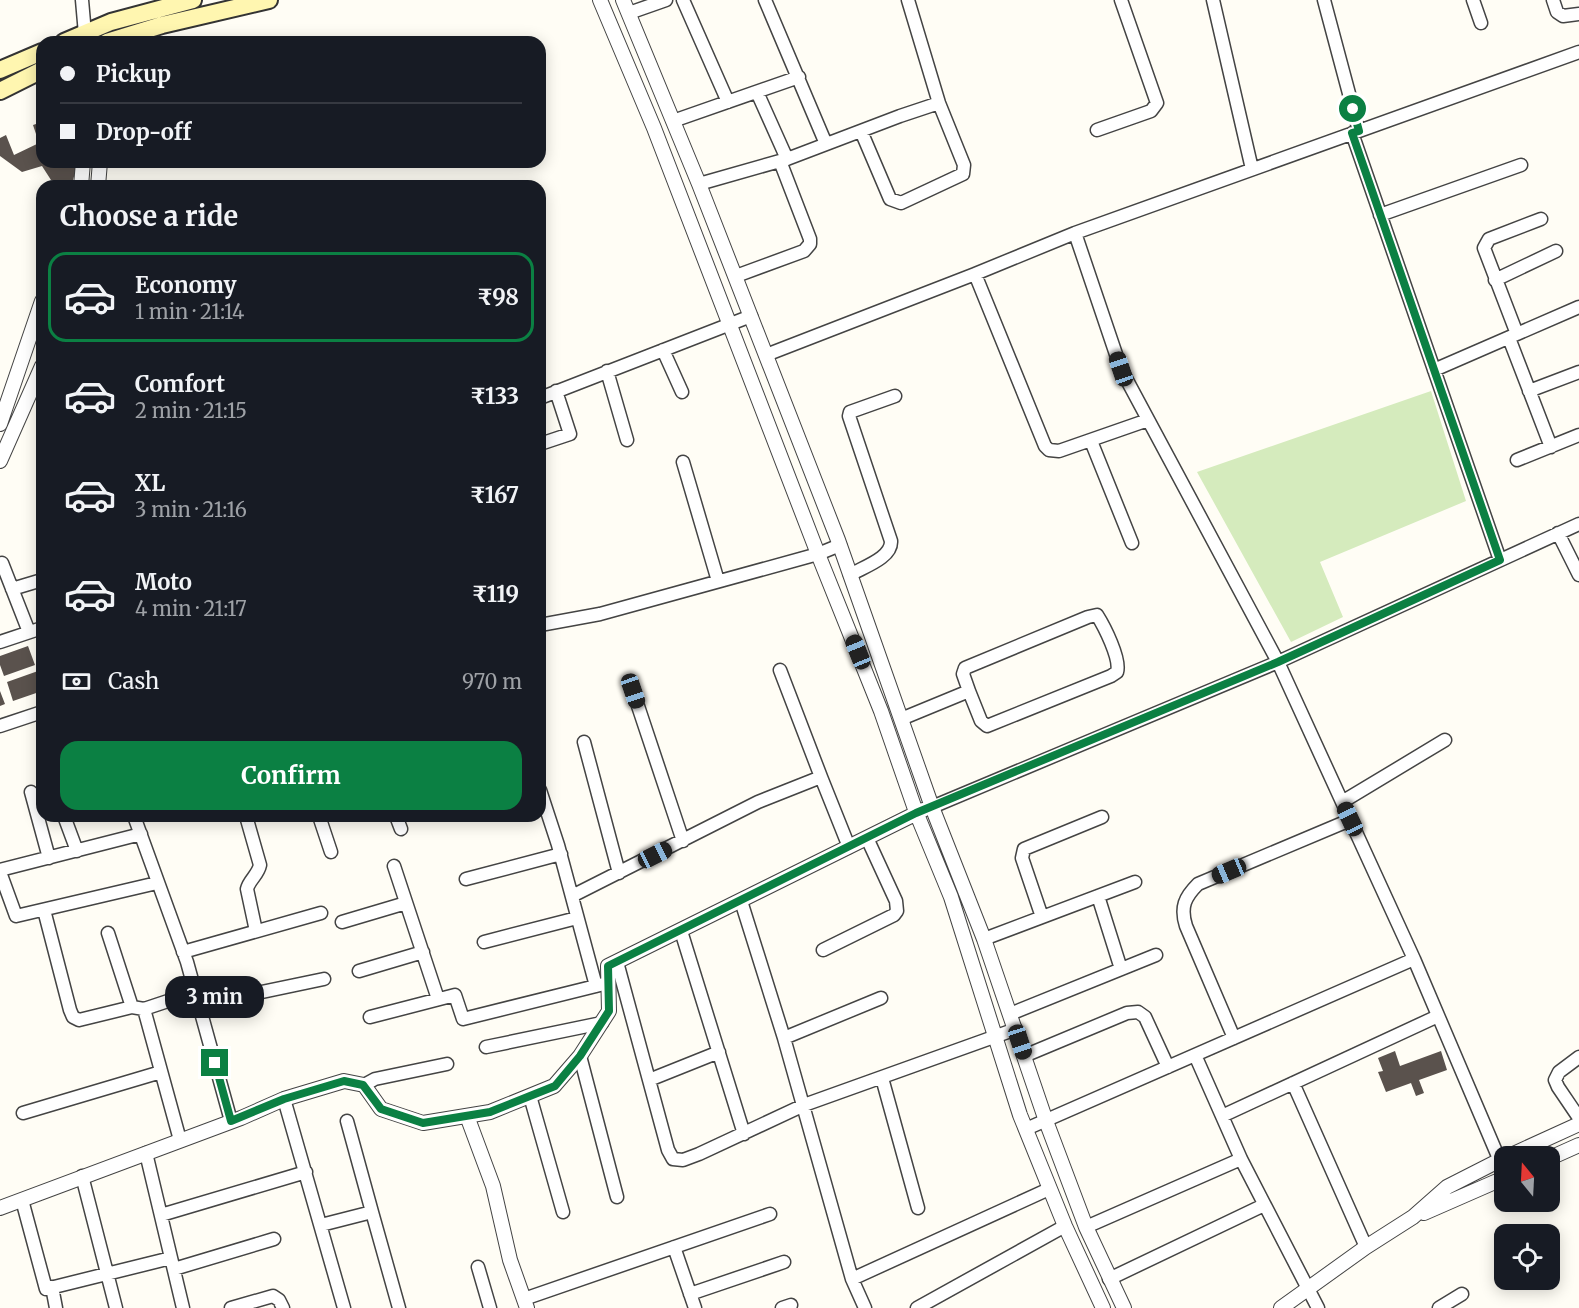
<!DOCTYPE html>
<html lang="en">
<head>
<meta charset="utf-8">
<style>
  :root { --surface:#171b24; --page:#242831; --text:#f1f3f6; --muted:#9ea1a6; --line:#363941; --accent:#0b8043 }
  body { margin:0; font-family:Merriweather,serif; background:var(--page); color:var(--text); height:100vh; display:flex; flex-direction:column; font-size:22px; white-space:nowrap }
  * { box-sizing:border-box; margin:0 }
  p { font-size:20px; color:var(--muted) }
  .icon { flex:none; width:33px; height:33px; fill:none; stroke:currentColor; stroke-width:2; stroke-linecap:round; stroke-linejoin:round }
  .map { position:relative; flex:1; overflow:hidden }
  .drawer { position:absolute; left:36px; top:180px; width:510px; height:642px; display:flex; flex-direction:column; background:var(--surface); border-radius:18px; box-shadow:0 3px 15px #0003 }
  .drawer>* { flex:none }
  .hud { position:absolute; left:36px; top:36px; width:510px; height:132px; border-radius:18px; box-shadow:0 3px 15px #0003; display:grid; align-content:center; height:132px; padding:0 24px; background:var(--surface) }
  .needle { width:39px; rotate:342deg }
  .controls { position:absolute; left:1494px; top:1146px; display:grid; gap:12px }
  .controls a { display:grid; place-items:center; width:66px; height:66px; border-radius:12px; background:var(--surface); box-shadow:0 3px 15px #0003; font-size:30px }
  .end { position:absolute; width:27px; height:27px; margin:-14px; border:8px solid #0b8043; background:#fff; box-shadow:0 0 0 3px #fff }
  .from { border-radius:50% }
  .bubble { position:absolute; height:42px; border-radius:18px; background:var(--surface); box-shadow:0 3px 15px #0003; font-size:20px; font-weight:700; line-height:42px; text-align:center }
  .car { position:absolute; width:18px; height:36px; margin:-18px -9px; border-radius:8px; box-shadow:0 0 4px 2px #0007; background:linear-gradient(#222 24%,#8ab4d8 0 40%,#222 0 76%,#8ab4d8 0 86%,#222 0) }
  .hud b { display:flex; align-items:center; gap:21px; height:57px; font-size:22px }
  .hud b+b { border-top:2px solid var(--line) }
  .hud i { width:15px; height:15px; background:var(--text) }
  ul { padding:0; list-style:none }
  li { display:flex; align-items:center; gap:18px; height:90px; margin:0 12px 9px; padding:0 12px; border:3px solid transparent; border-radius:18px }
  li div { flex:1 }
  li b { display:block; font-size:22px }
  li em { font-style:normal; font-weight:700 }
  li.on { border-color:var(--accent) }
  li>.icon { width:54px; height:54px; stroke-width:1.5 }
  h2 { padding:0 24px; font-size:27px; line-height:72px }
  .pay { display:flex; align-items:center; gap:15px; height:66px; padding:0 24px; font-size:22px }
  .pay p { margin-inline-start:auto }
  .primary-button { display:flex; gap:12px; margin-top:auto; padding:12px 24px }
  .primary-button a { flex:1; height:69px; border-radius:18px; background:var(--accent); color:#fff; font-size:24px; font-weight:700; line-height:69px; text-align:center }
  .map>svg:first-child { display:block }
  .green { fill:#d5ebbd }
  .building { fill:#5a524d }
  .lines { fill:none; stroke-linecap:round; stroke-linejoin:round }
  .minor-casing { stroke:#444; stroke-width:15 }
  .tertiary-casing { stroke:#444; stroke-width:16 }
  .secondary-casing { stroke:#333; stroke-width:20 }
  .minor { stroke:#fff; stroke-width:12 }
  .tertiary { stroke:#fff; stroke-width:14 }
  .secondary { stroke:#fff6b0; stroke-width:16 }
  .route { stroke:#0b8043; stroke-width:8 }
</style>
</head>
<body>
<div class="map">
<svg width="1579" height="1308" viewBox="0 0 1579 1308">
  <rect width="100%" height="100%" fill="#fffdf5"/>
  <path class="green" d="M1431,391L1466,501L1320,562L1343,617L1291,642L1197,472Z"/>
  <path class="building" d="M42,122V162H77L78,164L71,186L51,180L42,166L22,172L0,156V138L6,135L14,155L39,143L33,125Z
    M42,642V657L37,644Z
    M28,646L35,665L4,676L0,665V656Z
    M38,671L42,683V691L13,701L7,682Z
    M0,691L5,704L0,706Z
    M1395,1051L1400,1066L1441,1051L1447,1070L1419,1080L1424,1093L1416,1096L1411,1083L1386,1092L1378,1072L1383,1071L1378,1058Z"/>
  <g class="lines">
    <defs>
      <path id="minor" d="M82,0L85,34
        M683,0L728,102
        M765,0L826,144
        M1213,0L1252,169
        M1324,0L1359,131
        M1473,0L1481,23
        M1553,0L1557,12L1563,16L1579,14
        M629,13L666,0
        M757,92L787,159
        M673,121L799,77
        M1097,130L1151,111L1157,103L1121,0
        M861,131L890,199L901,203L963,174L964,165L939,103L908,0
        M1352,133L1500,560
        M699,184L787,159L900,116L939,103
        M1380,215L1521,165
        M1075,233L1121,369L1278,662L1414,959L1500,1161
        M736,276L804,251L810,244V239L780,161
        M1495,280L1556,251
        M1517,334L1484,248L1489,239L1541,219
        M1509,338L1551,447
        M663,350L682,392
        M766,355L975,274
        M1434,370L1579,307
        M607,371L627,440
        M1529,391L1579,372
        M540,398L751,316
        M1148,420L1059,451L1049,450L1045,446L975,274L1075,233L1579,52
        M1091,441L1132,543
        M540,444L570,434L556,391
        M1517,460L1579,435
        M683,462L718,581
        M1558,533L1579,575
        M2,563L29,632
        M850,575C863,567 892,558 891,541L849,416L850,412L895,396
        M12,589L42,580
        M540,625L600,614L818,554L840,545
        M0,642L42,628
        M780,670L821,777
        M633,691L683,841
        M901,719L969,691L963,674L965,668L1088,617L1097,615C1104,626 1121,659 1117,672L1111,676L987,726L981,721L969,691
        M0,726L42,712
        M584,742L619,873
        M540,790L558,845L596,986
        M31,792L49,858
        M1342,802L1445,740
        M932,807L1278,662L1579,524
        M64,816L77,851
        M134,816L187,962L231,1121
        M246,816L260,865C258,875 249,880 247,889L256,931
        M319,816L331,852
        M396,816L401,829
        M394,866L438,999
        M0,870L141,834
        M0,872L16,916L157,883
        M466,879L561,854
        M572,896L758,802L821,777L849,847
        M1098,896L1121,969
        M741,901L784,1038L852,1279L865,1308
        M44,910L70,1010L73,1017L79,1020L132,1007L144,1009L195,992
        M1042,917L1022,858L1024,849L1102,817
        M342,922L406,903
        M681,931L744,1134
        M108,933L132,1007
        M984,939L1135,882
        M484,942L577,918
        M823,950L894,915L897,911L896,901L867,838
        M183,952L321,913
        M617,962L668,1150L673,1159L683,1160L699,1154L804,1105L1016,1029
        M359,971L423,952
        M199,1005L324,979
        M144,1009L180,1140
        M1010,1014L1156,955
        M370,1017L455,995L463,1019L608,983
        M784,1038L881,998
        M1234,1038L1186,926C1180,907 1185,897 1198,884L1350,820
        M486,1047L602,1023
        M1195,1055L1241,1159L1318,1308
        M580,1056L617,1197
        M1024,1056L1127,1013L1138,1012L1145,1017L1168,1067
        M1579,1057L1559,1072L1555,1080L1558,1087L1579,1118
        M882,1078L918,1208
        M649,1080L719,1052
        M1293,1083L1366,1247
        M364,1085L375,1079L447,1064
        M530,1096L563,1212
        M284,1099L344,1308
        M23,1113L161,1072
        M1222,1116L1438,1016
        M347,1121L372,1212
        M1026,1129L1414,959
        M146,1153L183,1308
        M82,1176L116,1308
        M22,1200L46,1289L171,1258
        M161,1215L306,1172
        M321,1225L372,1212L399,1308
        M1086,1227L1241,1159
        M674,1247L695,1308
        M478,1267L490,1308
        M174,1269L274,1239
        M852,1279L1049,1189
        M1109,1279L1264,1205
        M52,1287L56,1308
        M690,1294L784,1262
        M524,1299L770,1214
        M231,1308L273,1296L279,1300L283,1308
        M782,1308L791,1305
        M917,1308L1065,1226
        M1439,1308L1462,1294"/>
      <path id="tertiary" d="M600,0L654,128L818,554L881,711L916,812L951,897L1020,1115L1065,1226L1103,1308
        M623,0L699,184L838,540L932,807L984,939L1046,1121L1086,1227L1124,1308
        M81,186L83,162
        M98,186L100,162
        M0,424L42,301
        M0,461L42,366
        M467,1116L493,1186L510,1260L527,1308
        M1509,1156L1579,1124
        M1550,1158L1579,1145
        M0,1208L241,1118L284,1099L344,1081L364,1085L381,1109L423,1123L490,1112L554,1086L580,1056L609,1011L608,966L923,810
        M1424,1213L1504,1178
        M1281,1308L1366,1247L1413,1217L1447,1187L1504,1158"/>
      <path id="secondary" d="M64,42L111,22L193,0
        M107,42L162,25L269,0
        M0,70L42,52
        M0,91L42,70"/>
    </defs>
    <use href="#minor" class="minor-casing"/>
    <use href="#tertiary" class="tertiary-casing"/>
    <use href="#secondary" class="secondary-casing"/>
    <use href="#minor" class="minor"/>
    <use href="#tertiary" class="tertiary"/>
    <use href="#secondary" class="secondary"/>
  </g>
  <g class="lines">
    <path class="route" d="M215,1063L231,1121L284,1099L344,1081L363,1085L381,1109L423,1123L490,1112L555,1086L580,1056L609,1011L608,966L916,813L1278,662L1500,560L1352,133L1359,131L1353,109"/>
  </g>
</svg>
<div class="controls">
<a><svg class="needle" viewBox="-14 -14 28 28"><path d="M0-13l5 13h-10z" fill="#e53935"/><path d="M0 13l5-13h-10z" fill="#9ea1a6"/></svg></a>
<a><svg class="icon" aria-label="locate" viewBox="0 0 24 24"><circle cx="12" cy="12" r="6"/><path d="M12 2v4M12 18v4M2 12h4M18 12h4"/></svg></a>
</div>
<i class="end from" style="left:1353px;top:109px"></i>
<i class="end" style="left:215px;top:1063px"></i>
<div class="bubble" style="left:165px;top:976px;width:99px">3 min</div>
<i class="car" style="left:1121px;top:369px;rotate:341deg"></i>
<i class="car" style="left:858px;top:652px;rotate:338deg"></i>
<i class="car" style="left:633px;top:691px;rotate:161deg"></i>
<i class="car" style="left:1350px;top:819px;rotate:335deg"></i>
<i class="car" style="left:655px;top:855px;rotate:63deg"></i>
<i class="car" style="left:1229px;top:871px;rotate:247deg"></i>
<i class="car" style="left:1020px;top:1042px;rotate:162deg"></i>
<div class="hud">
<b><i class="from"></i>Pickup</b>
<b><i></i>Drop-off</b>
</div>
<section class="drawer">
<h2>Choose a ride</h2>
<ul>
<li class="on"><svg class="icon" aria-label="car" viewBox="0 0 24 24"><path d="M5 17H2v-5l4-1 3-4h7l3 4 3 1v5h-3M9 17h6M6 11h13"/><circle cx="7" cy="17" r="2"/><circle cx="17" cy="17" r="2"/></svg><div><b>Economy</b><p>1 min · 21:14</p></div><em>₹98</em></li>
<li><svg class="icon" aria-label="car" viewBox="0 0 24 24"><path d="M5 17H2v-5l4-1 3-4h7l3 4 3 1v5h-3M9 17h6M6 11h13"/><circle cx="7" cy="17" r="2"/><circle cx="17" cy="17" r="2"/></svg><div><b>Comfort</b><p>2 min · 21:15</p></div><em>₹133</em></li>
<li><svg class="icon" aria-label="car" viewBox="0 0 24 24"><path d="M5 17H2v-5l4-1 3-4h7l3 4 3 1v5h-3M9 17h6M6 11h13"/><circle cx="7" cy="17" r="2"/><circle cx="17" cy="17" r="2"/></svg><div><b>XL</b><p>3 min · 21:16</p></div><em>₹167</em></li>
<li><svg class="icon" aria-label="car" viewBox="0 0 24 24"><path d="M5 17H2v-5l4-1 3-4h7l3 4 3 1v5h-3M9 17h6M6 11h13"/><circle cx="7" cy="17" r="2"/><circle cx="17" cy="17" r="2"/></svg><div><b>Moto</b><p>4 min · 21:17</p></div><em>₹119</em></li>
</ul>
<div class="pay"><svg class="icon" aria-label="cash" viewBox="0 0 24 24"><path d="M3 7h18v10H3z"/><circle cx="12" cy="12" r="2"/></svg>Cash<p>970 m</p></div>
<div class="primary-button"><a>Confirm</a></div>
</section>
</div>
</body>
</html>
